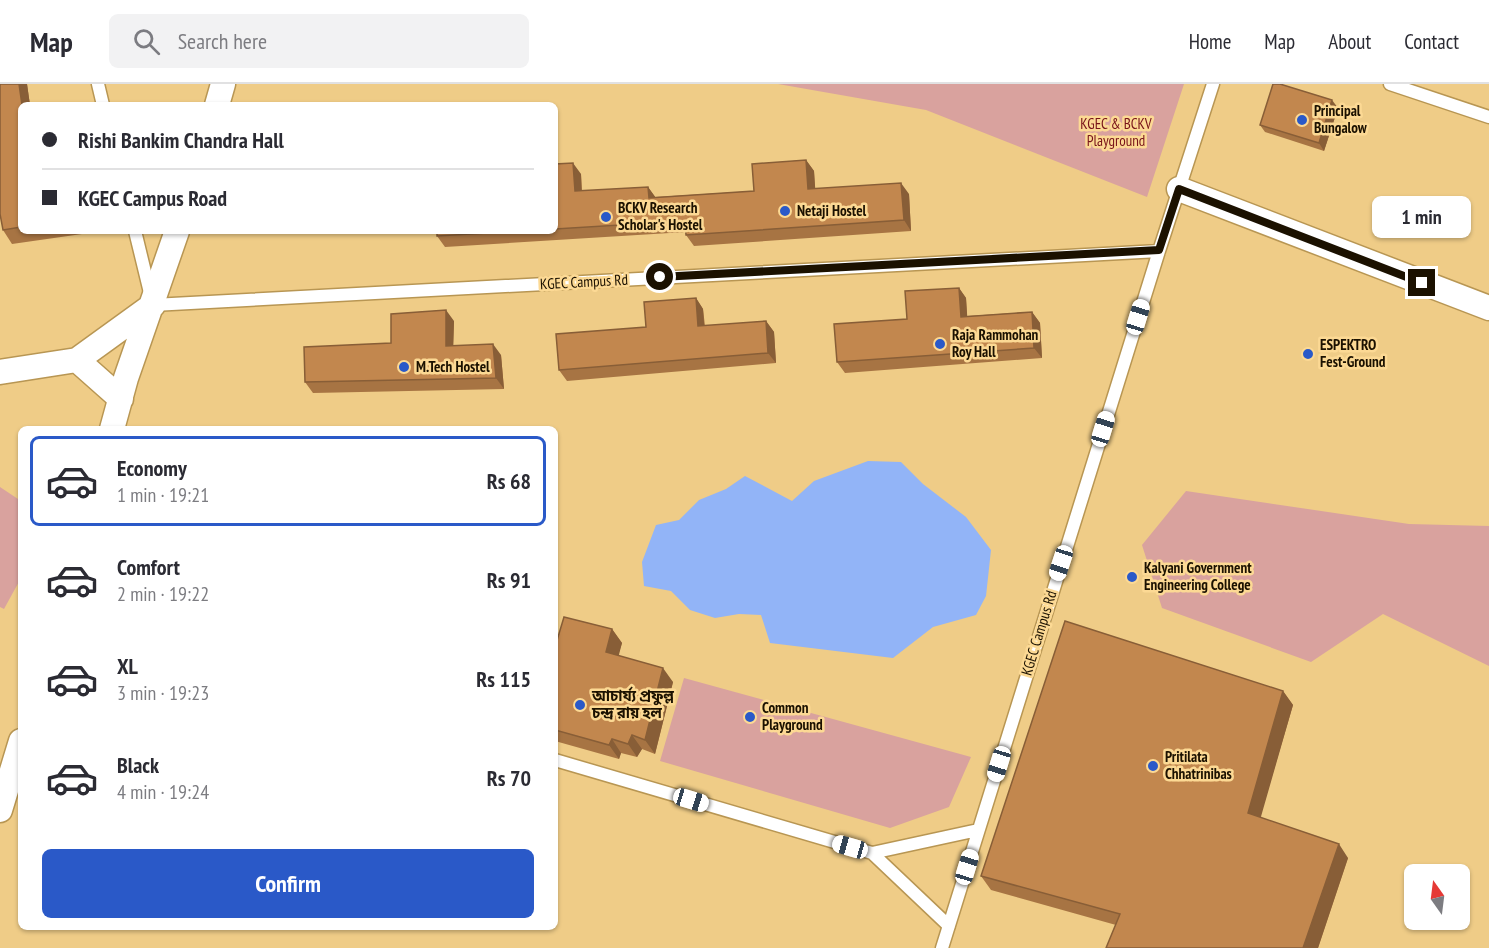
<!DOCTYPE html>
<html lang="en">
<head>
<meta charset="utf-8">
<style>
  :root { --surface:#fff; --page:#f2f2f3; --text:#2b2b33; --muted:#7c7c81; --line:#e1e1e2; --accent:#2a59c8 }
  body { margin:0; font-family:"PT Sans Narrow","Noto Sans Bengali",sans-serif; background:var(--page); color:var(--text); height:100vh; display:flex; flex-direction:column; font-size:22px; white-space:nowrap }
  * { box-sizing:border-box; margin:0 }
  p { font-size:20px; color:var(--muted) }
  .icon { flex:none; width:33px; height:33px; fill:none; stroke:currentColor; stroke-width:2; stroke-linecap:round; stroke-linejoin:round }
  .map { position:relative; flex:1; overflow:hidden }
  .details { position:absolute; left:18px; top:342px; width:540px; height:504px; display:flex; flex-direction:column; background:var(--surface); border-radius:9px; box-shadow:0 2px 4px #0004 }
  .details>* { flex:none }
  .guide { position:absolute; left:18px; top:18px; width:540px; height:132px; border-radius:9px; box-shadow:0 2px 4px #0004; display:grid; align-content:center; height:132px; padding:0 24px; background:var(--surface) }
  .needle { width:39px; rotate:346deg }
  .buttons { position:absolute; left:1404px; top:780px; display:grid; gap:12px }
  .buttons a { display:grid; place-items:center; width:66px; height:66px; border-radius:9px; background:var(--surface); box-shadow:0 2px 4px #0004; font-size:30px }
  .end { position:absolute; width:27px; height:27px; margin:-14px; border:8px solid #1b1100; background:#fff; box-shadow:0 0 0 3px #fff }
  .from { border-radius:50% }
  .bubble { position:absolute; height:42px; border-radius:9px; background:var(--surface); box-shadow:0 2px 4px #0004; font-size:20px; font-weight:700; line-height:42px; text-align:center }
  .car { position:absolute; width:18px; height:36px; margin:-18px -9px; border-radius:8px; box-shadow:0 0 4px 2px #0007; background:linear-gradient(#fff 24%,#345 0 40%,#fff 0 76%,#345 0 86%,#fff 0) }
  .guide b { display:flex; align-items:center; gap:21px; height:57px; font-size:22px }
  .guide b+b { border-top:2px solid var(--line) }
  .guide i { width:15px; height:15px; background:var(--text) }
  ul { padding:10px 0 0; list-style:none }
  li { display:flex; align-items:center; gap:18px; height:90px; margin:0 12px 9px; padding:0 12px; border:3px solid transparent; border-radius:9px }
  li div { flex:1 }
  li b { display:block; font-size:22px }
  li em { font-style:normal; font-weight:700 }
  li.active { border-color:var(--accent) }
  li>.icon { width:54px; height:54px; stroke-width:1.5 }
  .primary-button { display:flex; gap:12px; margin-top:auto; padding:12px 24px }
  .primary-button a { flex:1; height:69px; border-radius:9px; background:var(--accent); color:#fff; font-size:24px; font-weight:700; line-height:69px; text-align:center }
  header { display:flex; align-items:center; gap:36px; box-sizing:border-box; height:84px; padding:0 30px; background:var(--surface); border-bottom:2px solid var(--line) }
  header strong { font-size:28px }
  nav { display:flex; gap:33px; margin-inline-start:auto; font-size:21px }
  .search { width:420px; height:54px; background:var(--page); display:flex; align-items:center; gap:15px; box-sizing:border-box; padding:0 21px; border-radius:9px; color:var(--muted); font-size:22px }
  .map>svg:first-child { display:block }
  .green { fill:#d9a29e }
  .water { fill:#92b4f7 }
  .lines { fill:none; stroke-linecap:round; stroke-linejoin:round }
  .service-casing { stroke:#b89653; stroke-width:15 }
  .minor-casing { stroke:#b89653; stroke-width:27 }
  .service { stroke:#fff; stroke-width:12 }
  .minor { stroke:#fff; stroke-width:24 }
  .wall { fill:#a77443 }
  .shaded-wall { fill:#885e37 }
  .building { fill:#c2874e; stroke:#885e37; stroke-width:1.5 }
  .route { stroke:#1b1100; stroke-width:8 }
  .poi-dot { fill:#2a59c8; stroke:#fcd994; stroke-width:2 }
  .labels { text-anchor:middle; stroke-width:5; stroke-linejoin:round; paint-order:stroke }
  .poi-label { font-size:15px; font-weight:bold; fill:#1b1100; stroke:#fcd994; text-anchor:start }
  .park-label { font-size:15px; fill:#78141a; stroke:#fcd994 }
  .street-label { font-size:15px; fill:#1b1100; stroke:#fcd994 }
</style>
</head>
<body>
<header>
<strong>Map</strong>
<div class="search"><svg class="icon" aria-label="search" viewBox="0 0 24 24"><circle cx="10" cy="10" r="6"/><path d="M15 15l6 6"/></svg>Search here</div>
<nav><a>Home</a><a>Map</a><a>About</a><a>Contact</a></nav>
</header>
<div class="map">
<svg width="1489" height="864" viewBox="0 0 1489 864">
  <rect width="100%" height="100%" fill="#efcc87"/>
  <path class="green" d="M778,0H1184L1147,113L926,26Z
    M0,403L21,417V494L4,525L0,523Z
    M1186,407L1409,440L1489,442V582L1383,530L1311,578L1162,524L1142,461Z
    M684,594L971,673L949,723L890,744L660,677Z"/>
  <path class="water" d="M868,377L901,378L923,400L966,433L991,466L986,512L976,531L933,543L893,574L770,559L761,531L739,530L715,534L690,526L671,507L644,502L642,478L656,441L679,436L699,416L726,405L745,392L792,417L814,397Z"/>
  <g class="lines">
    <defs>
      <path id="service" d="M98,0L103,21
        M1390,0L1489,33
        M135,147L153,221L1159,167
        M555,676L872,769L949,842
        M872,769L978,746
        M942,864L1159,167L1213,0"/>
      <path id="minor" d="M217,21L223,0
        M1179,105L1489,224
        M77,276L153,221
        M0,288L77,276L121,315
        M112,345L126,294L177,147
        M0,726L21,657"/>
    </defs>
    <use href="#service" class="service-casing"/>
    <use href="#minor" class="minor-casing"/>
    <use href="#service" class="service"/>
    <use href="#minor" class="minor"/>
  </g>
  <path class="wall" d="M0,0H27L30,21H21V147H82V150L12,160L3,146Z
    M1338,24L1324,67L1265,48L1260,41Z
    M806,76L814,87L815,105L909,110L911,147L694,162L686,151V148L445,163L437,152V147H555V80L581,90L582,107L648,103L655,113L754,107Z
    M959,204L966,214L967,232L1032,228L1040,239L1042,274L845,289L837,278Z
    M696,214L703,225L705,242L766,237L774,248L776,279L567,297L559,286L646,243Z
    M454,237L453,261L501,271L504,305L313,309L305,298L391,259Z
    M612,545L622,559L618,571L673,598L655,670L642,665L637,673L621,669L619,675L555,657V563Z
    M1283,607L1293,621L1260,733L1348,774L1318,864H1106L1116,841L991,806L981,792Z"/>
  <path class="shaded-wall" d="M19,0H27L30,21H22Z
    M1332,16L1338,24L1324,67L1319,59Z
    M806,76L814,87L816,116L808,105Z
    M573,79L581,90L582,118L575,107Z
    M901,99L909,110L911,147L904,136Z
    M648,103L656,114H649Z
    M959,204L966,214L968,244L961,233Z
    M696,214L703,225L705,253L698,242Z
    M446,226L454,237L453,273L446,262Z
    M1032,228L1040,239L1042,274L1034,264Z
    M766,237L774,248L776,279L768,269Z
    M493,260L501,271L504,305L496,294Z
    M612,545L622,559L616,582L606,568Z
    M663,584L673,598L655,670L645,656Z
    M1283,607L1293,621L1258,743L1248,729Z
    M632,651L642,665L637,673L628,660Z
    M612,655L621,669L619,675L609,661Z
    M1339,760L1348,774L1318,864H1303Z"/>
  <path class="building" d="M0,0H19L22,21H21V143L3,146L0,130Z
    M1273,0H1280L1332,16L1319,59L1260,41Z
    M806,76L808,105L901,99L904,136L686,151L685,137L555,145V80L573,79L575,107L648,103L649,114L754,107L752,80Z
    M437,147H524L437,152Z
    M959,204L961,233L1032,228L1034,264L837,278L834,240L907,235L905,207Z
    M696,214L698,242L766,237L768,269L559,286L556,250L646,243L644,218Z
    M446,226V262L493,260L496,294L305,298L304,263L391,259V230Z
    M564,533L612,545L606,568L663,584L645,656L632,651L628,660L612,655L609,661L555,646V563Z
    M1065,537L1283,607L1248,729L1339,760L1303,864H1106L1120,830L981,792Z"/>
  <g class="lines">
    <path class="route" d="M660,193L1159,166L1179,105L1422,199"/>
  </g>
  <g class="poi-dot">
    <circle cx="1302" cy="36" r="6"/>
    <circle cx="785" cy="127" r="6"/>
    <circle cx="606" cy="133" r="6"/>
    <circle cx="940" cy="260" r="6"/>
    <circle cx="1308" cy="270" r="6"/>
    <circle cx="404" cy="283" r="6"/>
    <circle cx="1132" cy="493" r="6"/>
    <circle cx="580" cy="621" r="6"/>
    <circle cx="750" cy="633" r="6"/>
    <circle cx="1153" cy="682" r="6"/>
  </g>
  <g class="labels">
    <g class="poi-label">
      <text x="1314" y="32">Principal<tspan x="1314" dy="17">Bungalow</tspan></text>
      <text x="618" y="129">BCKV Research<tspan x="618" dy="17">Scholar's Hostel</tspan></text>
      <text x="797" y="132">Netaji Hostel</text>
      <text x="952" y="256">Raja Rammohan<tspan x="952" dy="17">Roy Hall</tspan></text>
      <text x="1320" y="266">ESPEKTRO<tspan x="1320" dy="17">Fest-Ground</tspan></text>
      <text x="416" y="288">M.Tech Hostel</text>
      <text x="1144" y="489">Kalyani Government<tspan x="1144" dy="17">Engineering College</tspan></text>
      <text x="592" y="617">আচার্য্য প্রফুল্ল<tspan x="592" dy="17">চন্দ্র রায় হল</tspan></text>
      <text x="762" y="629">Common<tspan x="762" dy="17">Playground</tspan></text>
      <text x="1165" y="678">Pritilata<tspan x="1165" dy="17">Chhatrinibas</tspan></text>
    </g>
    <g class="park-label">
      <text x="1116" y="45">KGEC &amp; BCKV<tspan x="1116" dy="17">Playground</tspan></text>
    </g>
    <g class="street-label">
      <text transform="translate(584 198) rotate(-3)" y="5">KGEC Campus Rd</text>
      <text transform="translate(1039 549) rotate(-73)" y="5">KGEC Campus Rd</text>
    </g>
  </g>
</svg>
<div class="buttons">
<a><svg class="needle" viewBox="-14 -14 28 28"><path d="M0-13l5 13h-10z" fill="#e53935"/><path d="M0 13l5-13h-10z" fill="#7c7c81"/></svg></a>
</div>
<i class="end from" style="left:660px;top:193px"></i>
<i class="end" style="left:1422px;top:199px"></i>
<div class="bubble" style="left:1372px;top:112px;width:99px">1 min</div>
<i class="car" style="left:1138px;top:233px;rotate:17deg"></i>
<i class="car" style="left:1103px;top:345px;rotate:17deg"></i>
<i class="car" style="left:1061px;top:479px;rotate:198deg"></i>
<i class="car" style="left:999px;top:680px;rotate:197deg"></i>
<i class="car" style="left:691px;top:716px;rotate:107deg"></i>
<i class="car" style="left:850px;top:763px;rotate:286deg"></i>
<i class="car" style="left:967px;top:783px;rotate:17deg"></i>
<div class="guide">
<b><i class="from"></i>Rishi Bankim Chandra Hall</b>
<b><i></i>KGEC Campus Road</b>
</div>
<section class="details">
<ul>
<li class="active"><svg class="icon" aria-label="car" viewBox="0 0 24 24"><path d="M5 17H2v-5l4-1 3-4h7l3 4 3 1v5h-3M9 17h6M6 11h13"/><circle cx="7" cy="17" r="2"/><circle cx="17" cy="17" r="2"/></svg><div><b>Economy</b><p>1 min · 19:21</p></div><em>Rs 68</em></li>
<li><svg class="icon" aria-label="car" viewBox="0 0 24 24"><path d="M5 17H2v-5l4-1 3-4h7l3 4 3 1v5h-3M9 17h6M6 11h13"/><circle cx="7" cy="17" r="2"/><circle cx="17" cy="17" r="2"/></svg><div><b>Comfort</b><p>2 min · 19:22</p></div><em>Rs 91</em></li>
<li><svg class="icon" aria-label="car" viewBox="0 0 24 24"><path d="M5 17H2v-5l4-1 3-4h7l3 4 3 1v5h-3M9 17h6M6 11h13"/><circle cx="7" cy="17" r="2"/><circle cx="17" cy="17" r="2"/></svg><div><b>XL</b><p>3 min · 19:23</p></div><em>Rs 115</em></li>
<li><svg class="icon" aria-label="car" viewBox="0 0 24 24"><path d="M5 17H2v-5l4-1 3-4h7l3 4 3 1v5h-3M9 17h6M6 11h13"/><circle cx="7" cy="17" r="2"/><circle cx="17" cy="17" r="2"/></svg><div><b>Black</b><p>4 min · 19:24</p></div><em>Rs 70</em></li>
</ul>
<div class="primary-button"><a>Confirm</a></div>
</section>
</div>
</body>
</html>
